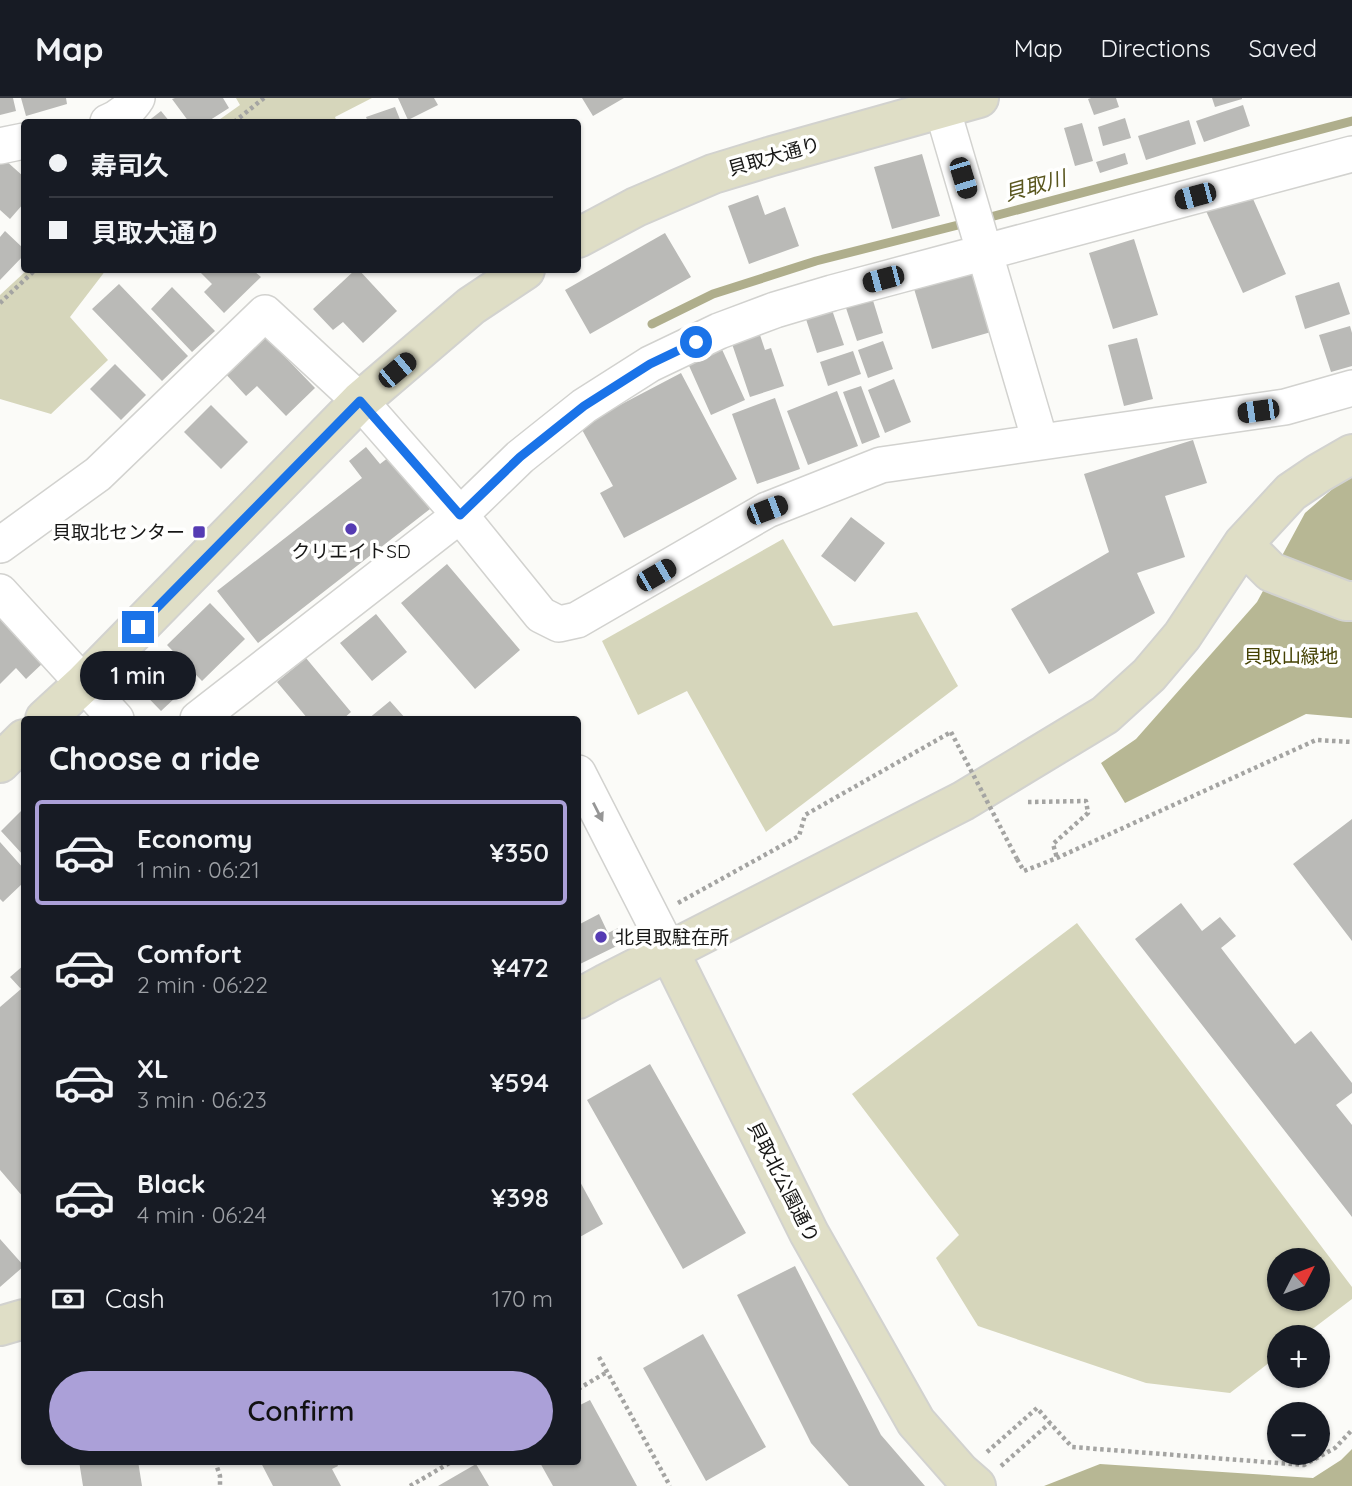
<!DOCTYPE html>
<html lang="en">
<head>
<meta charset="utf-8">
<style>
  :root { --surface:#171b24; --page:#20242c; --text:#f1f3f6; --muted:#9ea1a6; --line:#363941; --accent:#aba0d8 }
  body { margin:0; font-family:Quicksand,"Noto Sans JP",sans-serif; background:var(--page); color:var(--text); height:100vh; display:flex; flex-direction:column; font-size:26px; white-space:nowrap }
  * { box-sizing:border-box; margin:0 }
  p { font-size:23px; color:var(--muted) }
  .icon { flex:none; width:38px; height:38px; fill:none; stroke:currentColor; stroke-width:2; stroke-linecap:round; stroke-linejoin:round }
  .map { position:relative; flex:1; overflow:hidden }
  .drawer { position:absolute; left:21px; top:618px; width:560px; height:749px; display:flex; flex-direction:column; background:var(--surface); border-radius:7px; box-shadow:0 2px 5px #0004 }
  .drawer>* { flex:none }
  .top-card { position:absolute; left:21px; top:21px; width:560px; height:154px; border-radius:7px; box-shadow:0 2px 5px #0004; display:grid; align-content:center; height:154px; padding:0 28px; background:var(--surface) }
  .needle { width:46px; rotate:48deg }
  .controls { position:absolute; left:1267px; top:1150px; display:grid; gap:14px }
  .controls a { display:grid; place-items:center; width:63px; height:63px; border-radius:50%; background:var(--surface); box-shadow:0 2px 5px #0004; font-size:35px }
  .end { position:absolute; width:32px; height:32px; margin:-16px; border:9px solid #1a73e8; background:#fff; box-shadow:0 0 0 4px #fff }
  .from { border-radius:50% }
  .bubble { position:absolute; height:49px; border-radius:24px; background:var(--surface); box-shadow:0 2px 5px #0004; font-size:23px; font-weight:600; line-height:49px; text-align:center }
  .car { position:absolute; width:21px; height:42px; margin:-21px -10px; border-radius:9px; box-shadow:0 0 5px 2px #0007; background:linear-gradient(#222 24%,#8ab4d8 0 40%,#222 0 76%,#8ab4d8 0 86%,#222 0) }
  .top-card b { display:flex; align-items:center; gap:24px; height:66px; font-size:26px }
  .top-card b+b { border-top:2px solid var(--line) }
  .top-card i { width:18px; height:18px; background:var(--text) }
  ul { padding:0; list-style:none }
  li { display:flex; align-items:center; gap:21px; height:105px; margin:0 14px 10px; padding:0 14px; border:4px solid transparent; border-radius:7px }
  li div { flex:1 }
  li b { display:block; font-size:26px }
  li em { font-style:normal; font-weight:600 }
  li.selected { border-color:var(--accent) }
  li>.icon { width:63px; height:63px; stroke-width:1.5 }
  h2 { padding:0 28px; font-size:32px; line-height:84px }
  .pay { display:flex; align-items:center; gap:18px; height:77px; padding:0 28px; font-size:26px }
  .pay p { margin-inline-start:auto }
  .button { display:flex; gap:14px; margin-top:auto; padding:14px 28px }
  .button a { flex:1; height:80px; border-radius:42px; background:var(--accent); color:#111; font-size:28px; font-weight:600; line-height:80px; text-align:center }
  header { display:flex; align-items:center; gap:42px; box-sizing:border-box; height:98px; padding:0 35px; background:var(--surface); border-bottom:2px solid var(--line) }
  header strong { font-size:33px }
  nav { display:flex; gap:38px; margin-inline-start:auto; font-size:24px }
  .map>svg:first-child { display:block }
  .green { fill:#d6d6bb; fill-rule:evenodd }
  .forest { fill:#b7b794 }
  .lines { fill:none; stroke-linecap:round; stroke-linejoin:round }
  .stream { stroke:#afae8c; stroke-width:9 }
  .building { fill:#babab7 }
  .street-casing { stroke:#d2d2cf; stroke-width:38 }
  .secondary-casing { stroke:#d2d2cf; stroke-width:42 }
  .path { stroke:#a4a4a2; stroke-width:4.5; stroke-dasharray:3.5 3.5; stroke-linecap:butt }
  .street { stroke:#fff; stroke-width:35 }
  .secondary { stroke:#dfdec6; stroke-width:38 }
  .path-bridge { stroke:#a4a4a2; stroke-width:4.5; stroke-dasharray:3.5 3.5; stroke-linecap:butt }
  .oneway { fill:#969696 }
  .route { stroke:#1a73e8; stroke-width:9 }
  .poi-dot { fill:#553bb3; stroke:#fffffe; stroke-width:2.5 }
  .labels { text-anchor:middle; stroke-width:7; stroke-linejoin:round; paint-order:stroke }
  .street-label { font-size:19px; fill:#161615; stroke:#fffffe }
  .poi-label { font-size:19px; fill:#161615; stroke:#fffffe; text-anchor:end }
  .park-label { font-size:19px; fill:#454203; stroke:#fffffe }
  .water-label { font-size:21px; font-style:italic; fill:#5a571f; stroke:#fffffe }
</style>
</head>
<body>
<header>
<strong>Map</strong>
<nav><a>Map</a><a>Directions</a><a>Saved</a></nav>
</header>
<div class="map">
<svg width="1352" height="1388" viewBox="0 0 1352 1388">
  <rect width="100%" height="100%" fill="#fbfbf8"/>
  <path class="green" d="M236,0H372L335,19L337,24H216L240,7Z
    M27,172H106L70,219L108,262L51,316L0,301V197Z
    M783,441L833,528L917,514L958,588L766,734L687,593L638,617L602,543Z
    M1077,825L1352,1189V1201L1302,1239H1279V1257L1230,1295L1146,1285L978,1228L936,1160L959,1137L852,996ZM1318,1162V1200H1279V1162Z"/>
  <path class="forest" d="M1352,374V620L1306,616L1125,705L1101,665L1136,641L1257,504L1305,415Z
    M1352,1351V1388H1044L1100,1366L1313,1380L1341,1362Z"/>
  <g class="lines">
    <path class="stream" d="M983,121L1352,23
      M652,226L713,196L816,163L970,124"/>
  </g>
  <path class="building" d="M0,0H13L16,13L0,17Z
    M21,0H66L67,6L26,18Z
    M175,0H223L229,10L207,24H189L172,1Z
    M398,0H434L438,7L408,22Z
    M582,0H624L593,18Z
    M1091,0H1116L1119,9L1094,17L1088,1Z
    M1212,0H1242V1L1215,9Z
    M1243,7L1250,28L1204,44L1196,23Z
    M395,9L401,24H368L366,19Z
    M161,13L170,24H147Z
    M1125,20L1131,40L1103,48L1098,29Z
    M1189,22L1196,46L1146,62L1138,38Z
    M1082,25L1093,63L1075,68L1064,30Z
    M1125,55L1128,66L1100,75L1096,64Z
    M922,56L940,118L892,131L874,69Z
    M4,61L24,79V105L10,121L0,112V66Z
    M1250,94L1286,176L1243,195L1206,113Z
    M758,97L765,117L785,109L799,148L749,166L728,108Z
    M5,133L24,151V157L0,182V139Z
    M665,135L691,179L590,236L565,192Z
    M1134,141L1158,217L1113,231L1089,155Z
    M971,167L991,234L932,251L912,184Z
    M198,172H253L261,179L224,215L204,194L212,186Z
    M355,172H359L397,213L363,245L343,224L333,232L313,211Z
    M1339,184L1350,216L1305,231L1295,198Z
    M119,186L188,258L162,283L92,211Z
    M172,189L215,233L192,254L151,211Z
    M871,196L883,235L857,243L844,204Z
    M830,206L844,247L817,255L804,215Z
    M1350,228L1352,235V268L1331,274L1319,237Z
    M758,231L765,252L771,250L784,288L750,299L730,240Z
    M262,235L315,290L286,318L257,288L246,298L223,273Z
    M1137,240L1153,301L1124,308L1108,247Z
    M883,243L893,271L868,280L858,252Z
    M720,247L745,302L711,317L686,261Z
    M853,253L861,276L828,288L820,264Z
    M115,266L146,297L121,322L90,291Z
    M681,275L737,381L624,440L600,395L613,388L580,328Z
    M894,281L911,324L885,335L868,292Z
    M861,288L880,339L862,346L843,294Z
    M837,293L858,348L808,367L787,313Z
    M775,300L800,371L757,386L732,316Z
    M211,307L248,344L221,371L184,334Z
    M1193,342L1207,385L1165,398L1185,459L1137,475L1155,515L1049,576L1011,511L1109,454L1084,376Z
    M366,349L380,366L389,359L430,411L258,545L217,493L362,380L349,363Z
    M851,419L885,445L855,484L821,458Z
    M447,466L520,552L475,591L401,505Z
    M210,505L245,541L202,583L167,547Z
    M376,516L407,554L372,583L340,545Z
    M0,520L44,564L26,581L16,570L0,586Z
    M160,553L191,585L161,613L130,581Z
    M306,560L351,614L343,621H308L277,584Z
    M390,603L406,621H368Z
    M24,710V758L1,733Z
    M1352,721V843L1293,766Z
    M0,744L24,771V784L3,804L0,801Z
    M1181,805L1202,833L1220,819L1236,838L1221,850L1295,946L1311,933L1352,985V995L1336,1007L1352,1027V1119L1135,841Z
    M599,816L608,835L620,829L627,843L580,866L578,862V827Z
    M24,867V1100L0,1072V909L21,891L10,879Z
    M650,966L746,1135L683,1171L587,1002Z
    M578,1080L603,1126L578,1140Z
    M0,1141L24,1168L0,1189Z
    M795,1168L881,1337L925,1388H849L811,1345L737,1197Z
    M703,1236L766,1349L706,1383L643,1270Z
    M590,1302L637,1388H553L539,1363H578V1308Z
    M79,1363H138L142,1388H83Z
    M260,1363H336L338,1368L332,1371L341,1388H273Z
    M476,1366L489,1388H438Z"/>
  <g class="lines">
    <defs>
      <path id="street" d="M942,10L1040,343
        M108,24C119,20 131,10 137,0
        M0,48L24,43
        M0,447L98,376L265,215L360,303L460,417L541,517L559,526L577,522L767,412L881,367L1285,309L1352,290
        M0,494L116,621
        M198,621L460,417L520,359L584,308L650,266L719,233L775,212L832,195L1352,56
        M578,675L669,853"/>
      <path id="secondary" d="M578,140L636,109L713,76L772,58L979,0
        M1243,446L1271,474L1346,503H1352
        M45,621L83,586L360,303L471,208L525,172
        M0,665L24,641
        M669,853L809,1135L916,1324L960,1374L976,1388
        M578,901L607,885L963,703L1105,617L1149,577L1182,538L1243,446L1291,394L1319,375L1352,356
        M0,1228L24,1221"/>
    </defs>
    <use href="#street" class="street-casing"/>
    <use href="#secondary" class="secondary-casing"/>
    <path class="path" d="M234,24L264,0
      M0,205L35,172
      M1028,704L1086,703L1088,715L1053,746L1057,760
      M1017,761L1024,773L1057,760L1316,642L1352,644
      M678,805L799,738L805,717L951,634
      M599,1259L670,1388
      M578,1291L607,1274
      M987,1354L1037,1310L1050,1325
      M215,1363L220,1378V1388
      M1001,1368L1050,1325L1072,1349L1304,1367L1335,1350L1352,1332
      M410,1388L453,1363"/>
    <use href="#street" class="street"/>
    <use href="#secondary" class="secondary"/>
    <path class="path-bridge" d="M951,634L1017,761"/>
  </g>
  <defs><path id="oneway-solid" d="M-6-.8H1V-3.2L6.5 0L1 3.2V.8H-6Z" transform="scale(1.75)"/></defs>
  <use class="oneway" href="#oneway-solid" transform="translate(598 714) rotate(63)"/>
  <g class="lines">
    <path class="route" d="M138,529L360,303L460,417L520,359L584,308L650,266L696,244"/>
  </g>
  <g class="poi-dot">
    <circle cx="351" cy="431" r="7"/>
    <rect x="192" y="427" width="14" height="14" rx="3.5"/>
    <circle cx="601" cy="839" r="7"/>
  </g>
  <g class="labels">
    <g class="street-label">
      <text transform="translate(774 58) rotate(-16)" y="7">貝取大通り</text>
      <text transform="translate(784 1084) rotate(63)" y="7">貝取北公園通り</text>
    </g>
    <g class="poi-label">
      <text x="185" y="441">貝取北センター</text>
      <text x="351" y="460" text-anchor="middle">クリエイトSD</text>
      <text x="615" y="846" text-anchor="start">北貝取駐在所</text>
    </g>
    <g class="park-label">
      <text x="1291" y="565">貝取山緑地</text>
    </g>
    <g class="water-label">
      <text transform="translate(1035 88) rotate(-15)" y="7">貝取川</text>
    </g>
  </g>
</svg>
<div class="controls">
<a><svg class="needle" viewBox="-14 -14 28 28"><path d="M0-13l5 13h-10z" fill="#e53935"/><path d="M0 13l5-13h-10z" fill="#9ea1a6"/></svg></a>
<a>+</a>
<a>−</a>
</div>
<i class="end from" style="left:696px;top:244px"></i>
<i class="end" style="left:138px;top:529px"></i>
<div class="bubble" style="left:80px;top:553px;width:116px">1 min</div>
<i class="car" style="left:963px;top:80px;rotate:163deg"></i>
<i class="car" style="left:1195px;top:98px;rotate:255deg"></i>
<i class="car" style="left:883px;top:181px;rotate:255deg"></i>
<i class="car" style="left:397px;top:272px;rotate:50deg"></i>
<i class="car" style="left:1258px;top:313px;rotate:262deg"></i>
<i class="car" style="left:767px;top:412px;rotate:69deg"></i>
<i class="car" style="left:656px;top:477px;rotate:60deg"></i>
<div class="top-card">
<b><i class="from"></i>寿司久</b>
<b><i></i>貝取大通り</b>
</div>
<section class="drawer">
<h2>Choose a ride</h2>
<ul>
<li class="selected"><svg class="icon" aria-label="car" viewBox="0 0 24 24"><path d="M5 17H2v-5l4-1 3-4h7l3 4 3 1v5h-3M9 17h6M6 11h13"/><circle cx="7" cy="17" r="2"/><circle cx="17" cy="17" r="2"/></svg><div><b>Economy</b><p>1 min · 06:21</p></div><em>¥350</em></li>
<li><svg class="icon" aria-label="car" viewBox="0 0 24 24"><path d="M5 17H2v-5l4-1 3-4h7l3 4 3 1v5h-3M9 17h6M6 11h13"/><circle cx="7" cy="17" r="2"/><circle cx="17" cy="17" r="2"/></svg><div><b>Comfort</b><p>2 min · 06:22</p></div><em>¥472</em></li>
<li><svg class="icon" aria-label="car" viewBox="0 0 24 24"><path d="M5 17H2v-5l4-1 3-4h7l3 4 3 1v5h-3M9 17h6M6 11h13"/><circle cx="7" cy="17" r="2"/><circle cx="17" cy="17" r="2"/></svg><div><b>XL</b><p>3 min · 06:23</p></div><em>¥594</em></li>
<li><svg class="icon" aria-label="car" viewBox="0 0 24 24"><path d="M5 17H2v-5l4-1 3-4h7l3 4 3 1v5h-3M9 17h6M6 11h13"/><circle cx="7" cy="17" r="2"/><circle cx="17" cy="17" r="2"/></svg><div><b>Black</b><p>4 min · 06:24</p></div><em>¥398</em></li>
</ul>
<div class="pay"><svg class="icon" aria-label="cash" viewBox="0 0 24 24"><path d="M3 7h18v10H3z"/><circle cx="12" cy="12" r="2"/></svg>Cash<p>170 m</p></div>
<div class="button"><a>Confirm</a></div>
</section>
</div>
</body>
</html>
